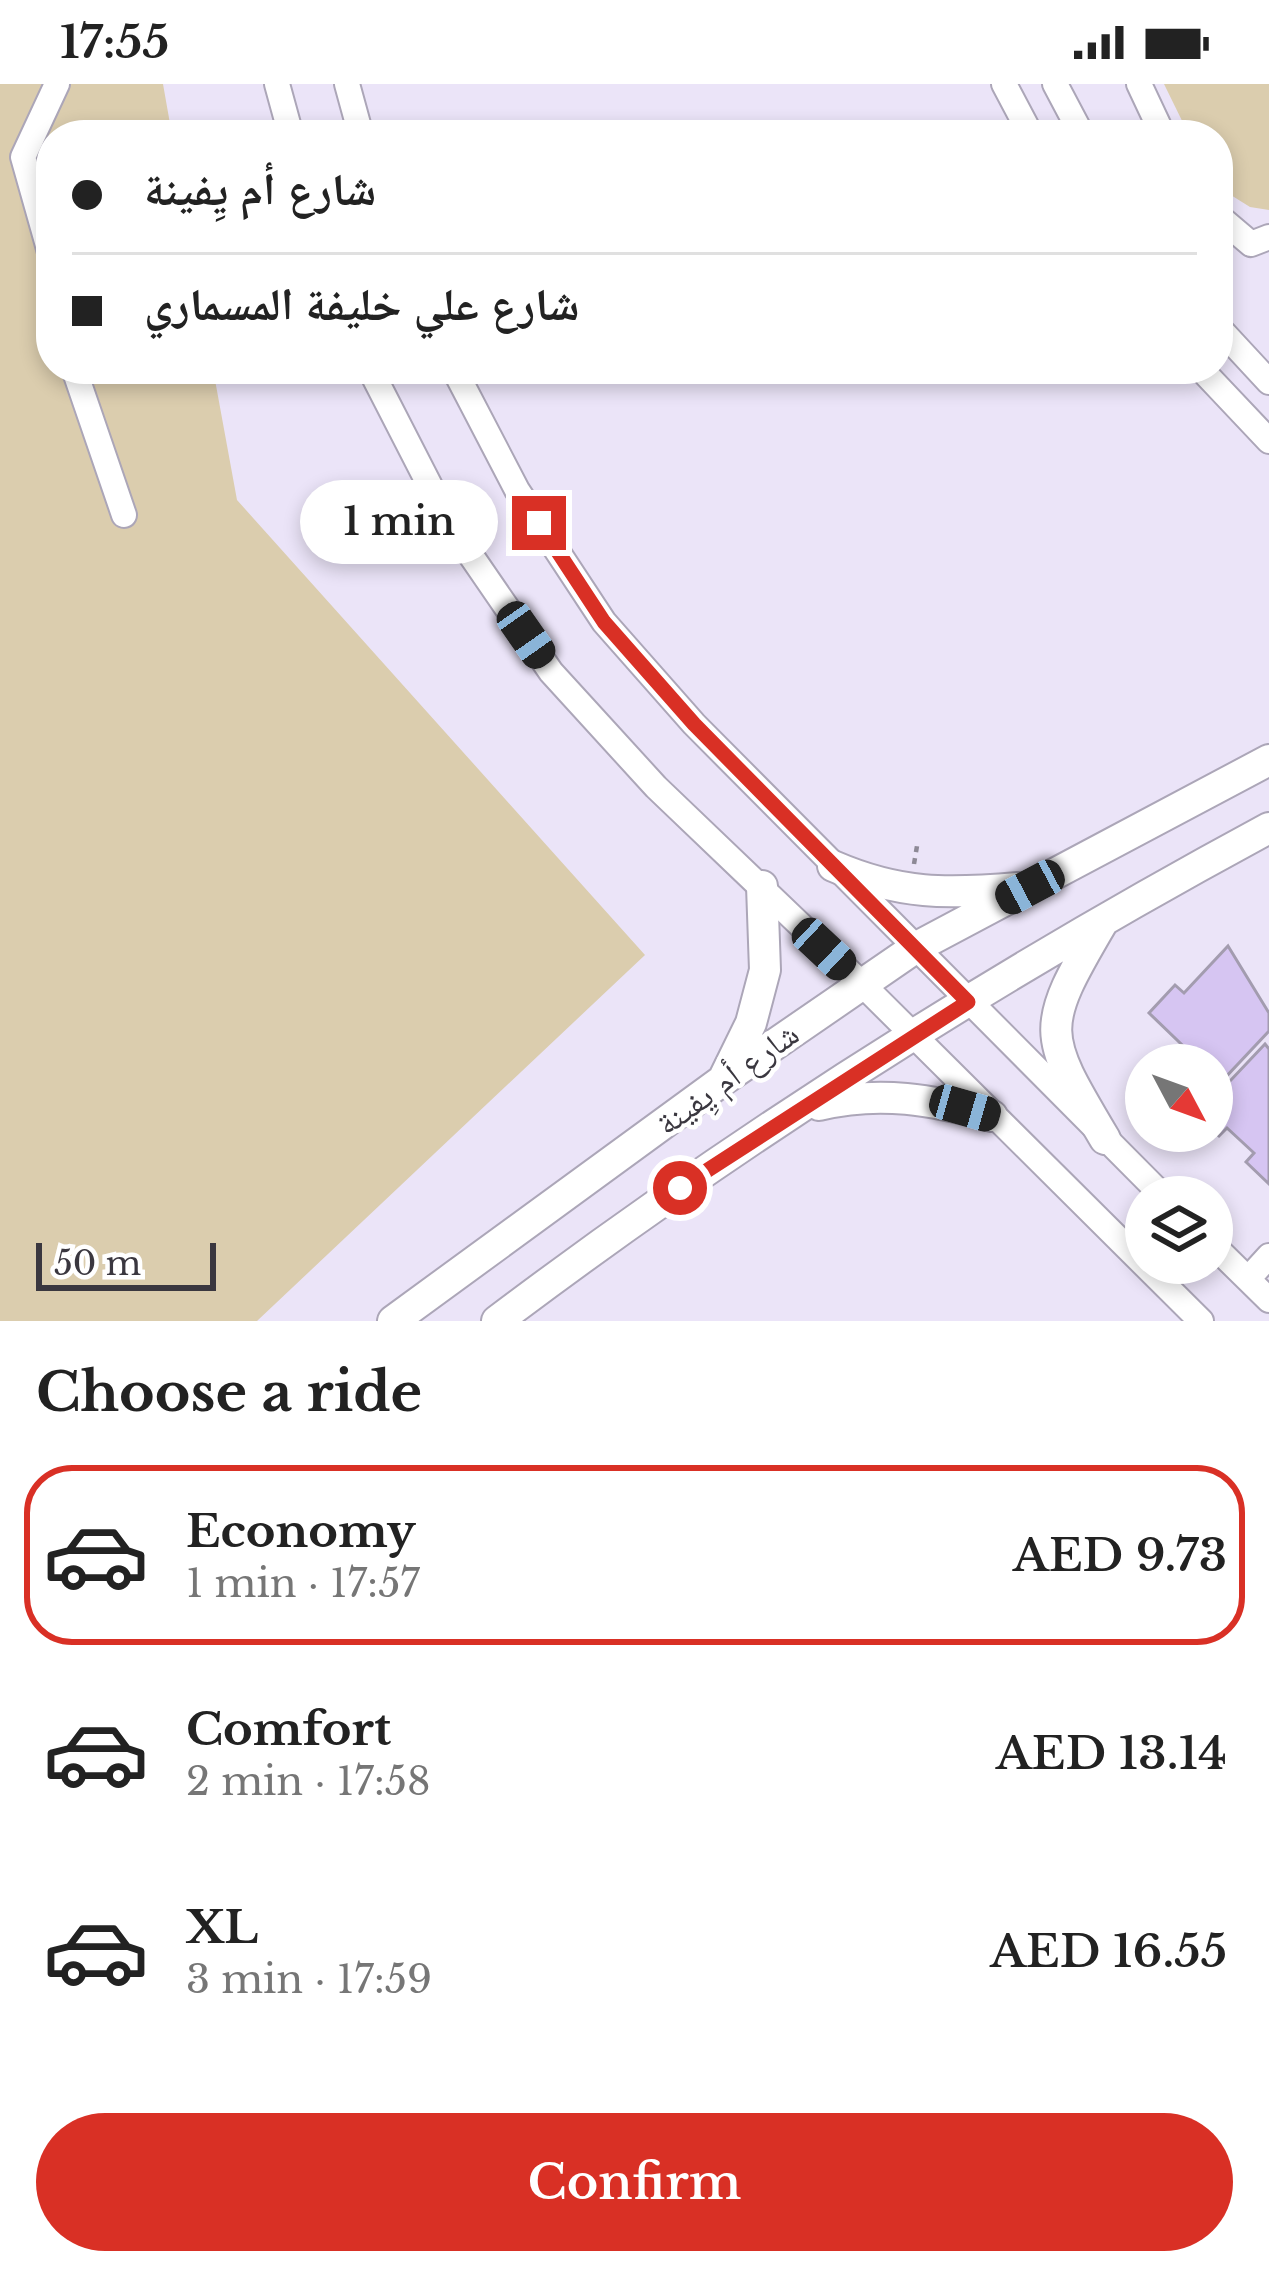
<!DOCTYPE html>
<html lang="en">
<head>
<meta charset="utf-8">
<style>
  :root { --surface:#fff; --page:#f6f6f6; --text:#222; --muted:#767676; --line:#e0e0e0; --accent:#d93025 }
  body { margin:0; font-family:"Libre Baskerville","Noto Naskh Arabic",serif; background:var(--page); color:var(--text); height:100vh; display:flex; flex-direction:column; font-size:45px; white-space:nowrap }
  * { box-sizing:border-box; margin:0 }
  p { font-size:39px; color:var(--muted) }
  .icon { flex:none; width:66px; height:66px; fill:none; stroke:currentColor; stroke-width:2; stroke-linecap:round; stroke-linejoin:round }
  .map { position:relative; height:1237px; overflow:hidden }
  .details { display:flex; flex-direction:column; background:var(--surface); flex:1 }
  .details>* { flex:none }
  .hud { position:absolute; left:36px; top:36px; width:1197px; height:264px; border-radius:48px; box-shadow:0 6px 18px #0003; display:grid; align-content:center; height:264px; padding:0 36px; background:var(--surface) }
  .needle { width:78px; rotate:131deg }
  .tools { position:absolute; left:1125px; top:960px; display:grid; gap:24px }
  .tools a { display:grid; place-items:center; width:108px; height:108px; border-radius:50%; background:var(--surface); box-shadow:0 6px 18px #0003; font-size:60px }
  .scale { position:absolute; left:36px; bottom:30px; width:180px; box-sizing:border-box; padding-left:12px; border:6px solid #3a373f; border-top:0; font-size:33px; line-height:42px; white-space:nowrap; color:#3a373f; -webkit-text-stroke:9px #fff; paint-order:stroke }
  .end { position:absolute; width:54px; height:54px; margin:-27px; border:15px solid #d93025; background:#fff; box-shadow:0 0 0 6px #fff }
  .from { border-radius:50% }
  .bubble { position:absolute; height:84px; border-radius:42px; background:var(--surface); box-shadow:0 6px 18px #0003; font-size:39px; font-weight:600; line-height:84px; text-align:center }
  .car { position:absolute; width:36px; height:72px; margin:-36px -18px; border-radius:15px; box-shadow:0 0 9px 3px #0007; background:linear-gradient(#222 24%,#8ab4d8 0 40%,#222 0 76%,#8ab4d8 0 86%,#222 0) }
  .hud b { display:flex; align-items:center; gap:42px; height:114px; font-size:45px }
  .hud b+b { border-top:3px solid var(--line) }
  .hud i { width:30px; height:30px; background:var(--text) }
  ul { padding:0; list-style:none }
  li { display:flex; align-items:center; gap:36px; height:180px; margin:0 24px 18px; padding:0 12px; border:6px solid transparent; border-radius:48px }
  li div { flex:1 }
  li b { display:block; font-size:45px }
  li em { font-style:normal; font-weight:600 }
  li.active { border-color:var(--accent) }
  li>.icon { width:108px; height:108px; stroke-width:1.5 }
  h2 { padding:0 36px; font-size:54px; line-height:144px }
  .action { display:flex; gap:24px; margin-top:auto; padding:24px 36px }
  .action a { flex:1; height:138px; border-radius:72px; background:var(--accent); color:#fff; font-size:48px; font-weight:600; line-height:138px; text-align:center }
  .status { display:flex; justify-content:space-between; align-items:center; height:84px; padding:0 60px; background:var(--surface); direction:ltr }
  .status svg { height:33px; fill:currentColor }
  .map>svg:first-child { display:block }
  .green { fill:#dbcdae }
  .building { fill:#d6c5f2; stroke:#a39caf; stroke-width:3 }
  .lines { fill:none; stroke-linecap:round; stroke-linejoin:round }
  .minor-casing { stroke:#aca6b8; stroke-width:28 }
  .major-casing { stroke:#aca6b8; stroke-width:34 }
  .path { stroke:#8d8996; stroke-width:4.5; stroke-dasharray:6 6; stroke-linecap:butt }
  .minor { stroke:#fff; stroke-width:24 }
  .major { stroke:#fff; stroke-width:30 }
  .route { stroke:#d93025; stroke-width:15 }
  .labels { text-anchor:middle; stroke-width:9; stroke-linejoin:round; paint-order:stroke }
  .street-label { font-size:33px; fill:#3a373f; stroke:#fff }
</style>
</head>
<body>
<div class="status"><b>17:55</b><svg viewBox="0 0 49 12"><path d="M0 12V9h3v3zM5 12V6h3v6zM10 12V3h3v9zM15 12V0h3v12zM26 1h20v11H26zM47 4h2v5h-2z"/></svg></div>
<div class="map">
<svg width="1269" height="1237" viewBox="0 0 1269 1237">
  <rect width="100%" height="100%" fill="#ebe4f8"/>
  <path class="green" d="M0,0H163L172,51H51V285H213L237,416L645,871L257,1237H0Z
    M1164,0H1269V126L1250,123L1218,103V51H1189Z"/>
  <path class="building" d="M1228,862L1269,929V947L1221,998L1212,989V981H1203L1149,929L1175,901L1184,909Z
    M1265,960L1269,965V1100L1246,1078L1254,1069L1227,1044L1219,1052L1212,1046V1016Z"/>
  <g class="lines">
    <defs>
      <path id="minor" d="M277,0L291,51
        M347,0L361,51
        M1004,0L1031,51
        M1055,0L1082,51
        M1139,0L1163,51
        M1218,132L1251,160L1269,153
        M51,172L23,73L57,0
        M1218,243L1269,298
        M74,285L124,431
        M370,285L450,441L551,588L656,703L861,899L1201,1237
        M454,285L517,406L604,538L694,640L1164,1113
        M1201,285L1269,357
        M1212,1160L1269,1216
        M1248,1195L1269,1172"/>
      <path id="major" d="M833,782C900,811 947,810 1018,804
        M1102,839C1039,946 1042,949 1105,1055
        M725,992L751,939L765,886L762,802
        M819,1021C880,1006 933,1016 992,1032
        M393,1237L723,996L915,864L1269,676
        M497,1237C741,1053 1000,889 1269,744"/>
    </defs>
    <use href="#minor" class="minor-casing"/>
    <use href="#major" class="major-casing"/>
    <path class="path" d="M914,780L917,762"/>
    <use href="#minor" class="minor"/>
    <use href="#major" class="major"/>
  </g>
  <g class="lines">
    <path class="route" d="M539,439L604,538L694,640L968,918L680,1104"/>
  </g>
  <g class="labels">
    <g class="street-label">
      <text transform="translate(727 994) rotate(-36)" y="12">شارع أم يِفينة</text>
    </g>
  </g>
</svg>
<div class="tools">
<a><svg class="needle" viewBox="-14 -14 28 28"><path d="M0-13l5 13h-10z" fill="#e53935"/><path d="M0 13l5-13h-10z" fill="#767676"/></svg></a>
<a><svg class="icon" aria-label="layers" viewBox="0 0 24 24"><path d="M12 4l9 5-9 5-9-5zM3 14l9 5 9-5"/></svg></a>
</div>
<div class="scale">50 m</div>
<i class="end from" style="left:680px;top:1104px"></i>
<i class="end" style="left:539px;top:439px"></i>
<div class="bubble" style="left:300px;top:396px;width:198px">1 min</div>
<i class="car" style="left:526px;top:551px;rotate:145deg"></i>
<i class="car" style="left:1030px;top:803px;rotate:242deg"></i>
<i class="car" style="left:824px;top:865px;rotate:133deg"></i>
<i class="car" style="left:965px;top:1024px;rotate:106deg"></i>
<div class="hud">
<b><i class="from"></i>شارع أم يِفينة</b>
<b><i></i>شارع علي خليفة المسماري</b>
</div>
</div>
<section class="details">
<h2>Choose a ride</h2>
<ul>
<li class="active"><svg class="icon" aria-label="car" viewBox="0 0 24 24"><path d="M5 17H2v-5l4-1 3-4h7l3 4 3 1v5h-3M9 17h6M6 11h13"/><circle cx="7" cy="17" r="2"/><circle cx="17" cy="17" r="2"/></svg><div><b>Economy</b><p>1 min · 17:57</p></div><em>AED 9.73</em></li>
<li><svg class="icon" aria-label="car" viewBox="0 0 24 24"><path d="M5 17H2v-5l4-1 3-4h7l3 4 3 1v5h-3M9 17h6M6 11h13"/><circle cx="7" cy="17" r="2"/><circle cx="17" cy="17" r="2"/></svg><div><b>Comfort</b><p>2 min · 17:58</p></div><em>AED 13.14</em></li>
<li><svg class="icon" aria-label="car" viewBox="0 0 24 24"><path d="M5 17H2v-5l4-1 3-4h7l3 4 3 1v5h-3M9 17h6M6 11h13"/><circle cx="7" cy="17" r="2"/><circle cx="17" cy="17" r="2"/></svg><div><b>XL</b><p>3 min · 17:59</p></div><em>AED 16.55</em></li>
</ul>
<div class="action"><a>Confirm</a></div>
</section>
</body>
</html>
